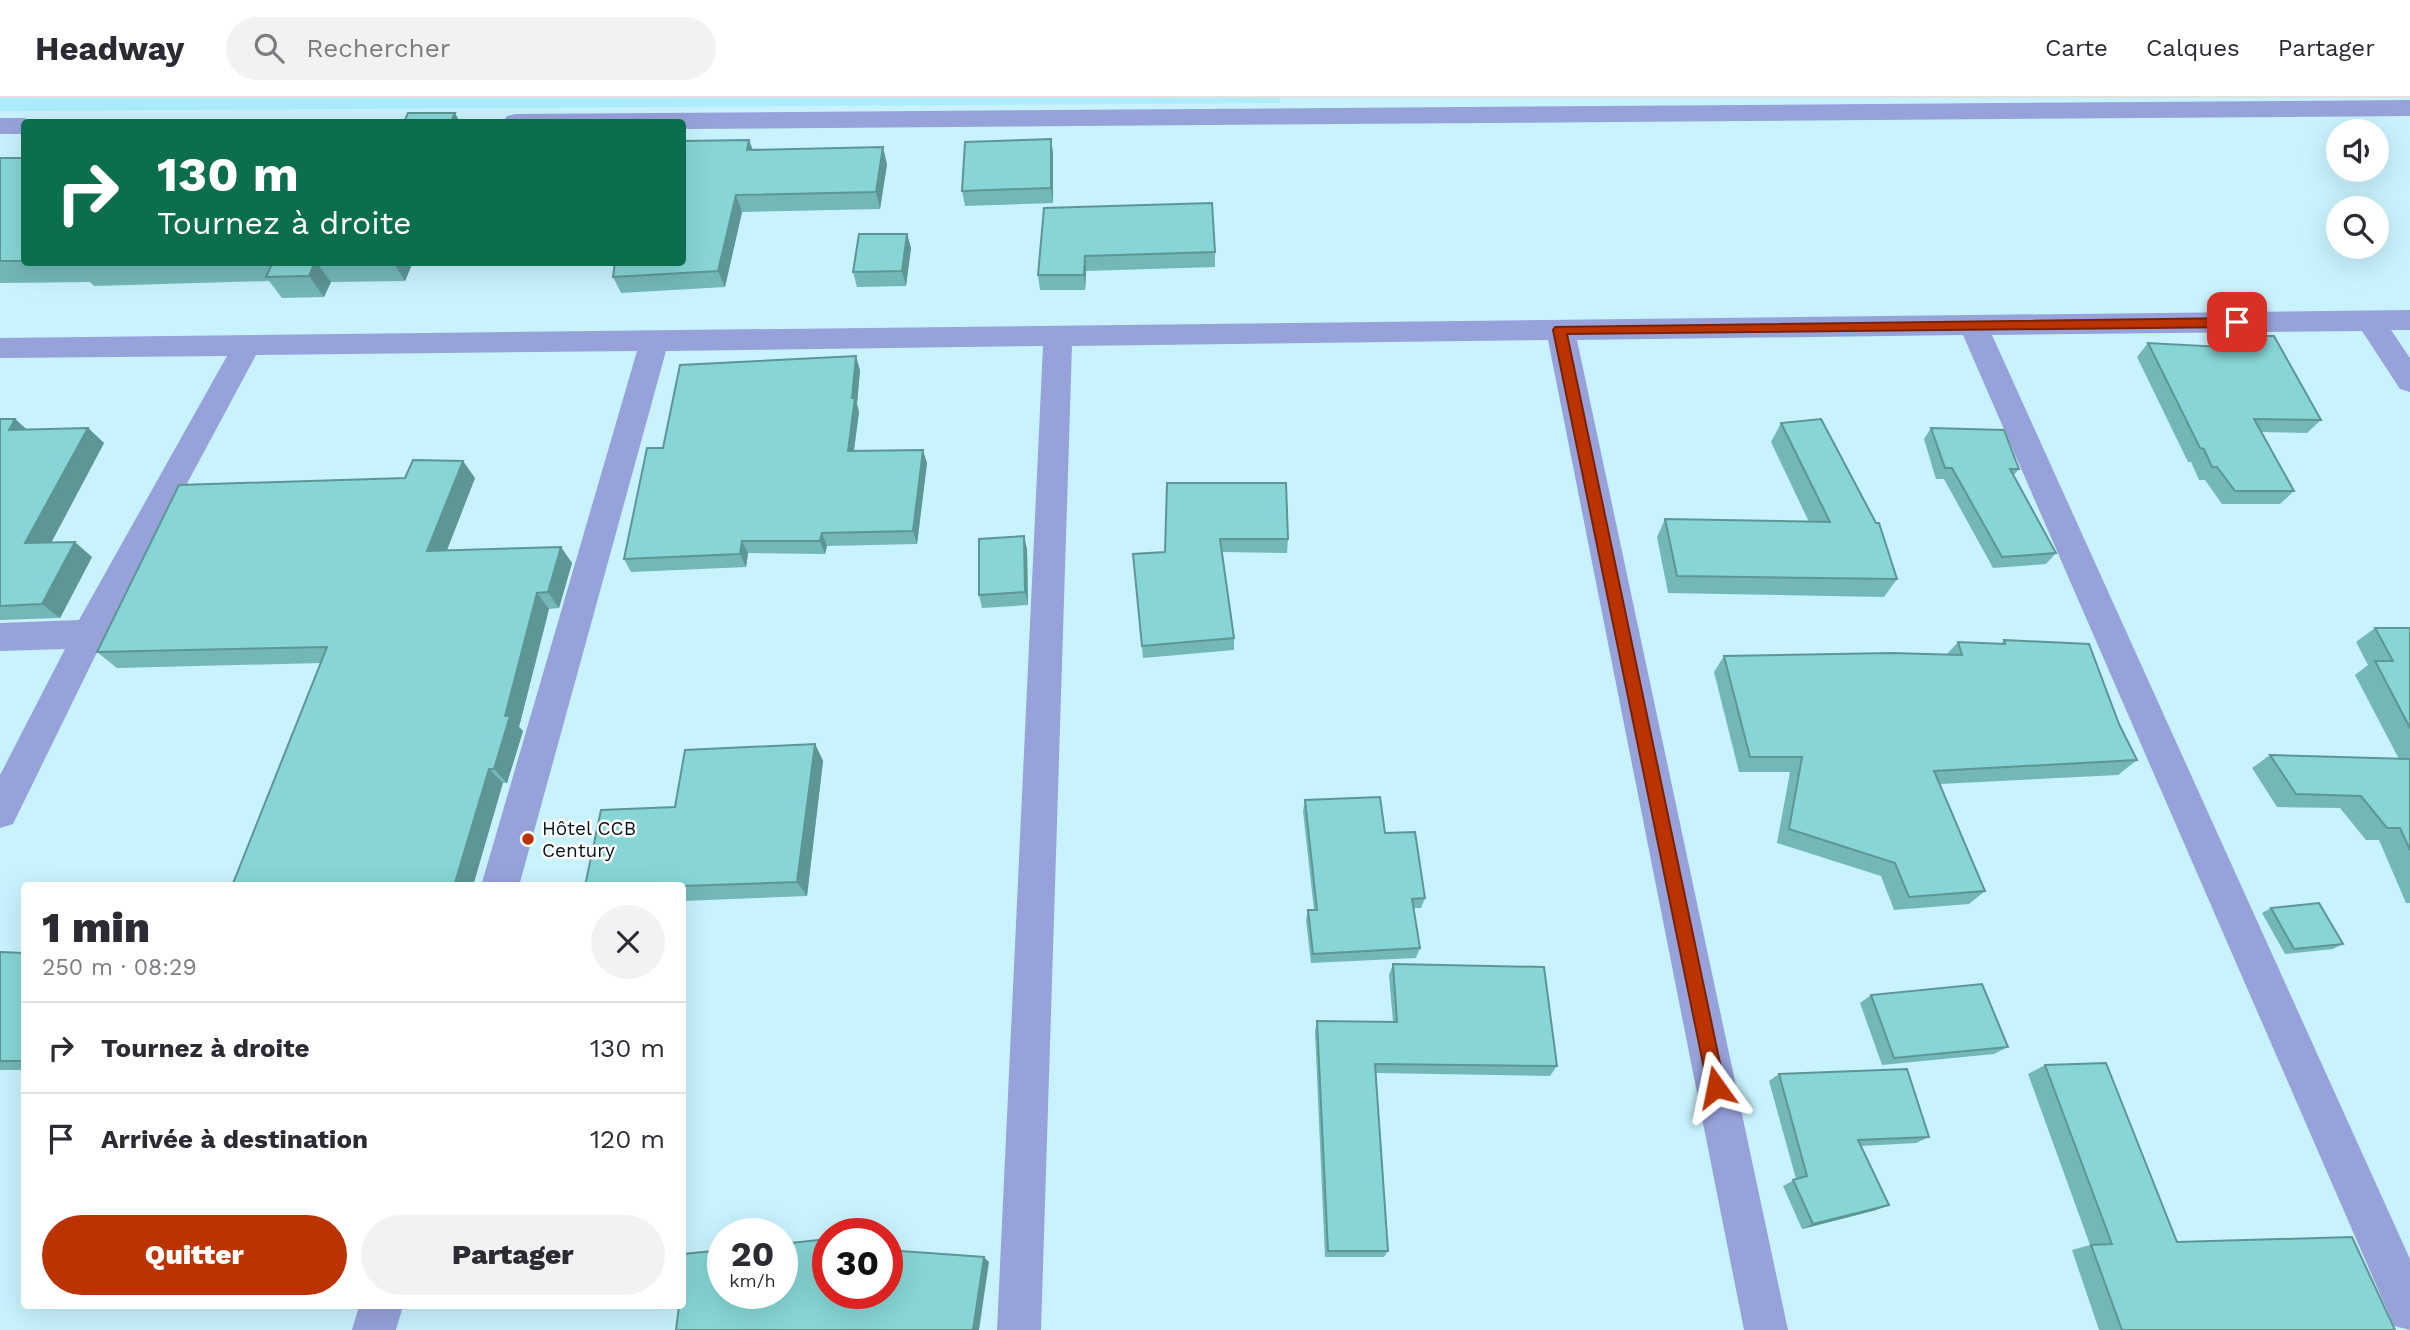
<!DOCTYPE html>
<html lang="fr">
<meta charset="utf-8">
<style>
body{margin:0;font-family:"Work Sans",sans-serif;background:#f2f2f3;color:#2b2b33;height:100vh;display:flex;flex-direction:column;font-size:26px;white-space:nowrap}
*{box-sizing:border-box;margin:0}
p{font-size:23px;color:#7c7c81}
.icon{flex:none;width:38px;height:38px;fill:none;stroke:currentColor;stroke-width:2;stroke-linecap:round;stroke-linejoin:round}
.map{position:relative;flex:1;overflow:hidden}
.details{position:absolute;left:21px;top:784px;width:665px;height:427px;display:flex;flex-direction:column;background:#fff;border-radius:7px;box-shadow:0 7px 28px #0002}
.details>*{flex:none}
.top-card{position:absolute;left:21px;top:21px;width:665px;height:147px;border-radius:7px;box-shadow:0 7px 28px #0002;background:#0b6e4f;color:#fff;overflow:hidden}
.controls{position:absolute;left:2326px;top:21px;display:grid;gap:14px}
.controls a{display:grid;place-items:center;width:63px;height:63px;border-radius:50%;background:#fff;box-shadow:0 7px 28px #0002;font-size:35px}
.speed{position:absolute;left:707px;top:1120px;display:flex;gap:14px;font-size:35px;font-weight:700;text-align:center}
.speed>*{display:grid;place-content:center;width:91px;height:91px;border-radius:50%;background:#fff;box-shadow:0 7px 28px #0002;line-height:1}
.speed small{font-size:18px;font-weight:400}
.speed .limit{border:10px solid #d22;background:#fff;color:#111}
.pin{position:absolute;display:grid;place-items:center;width:60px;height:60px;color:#fff;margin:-30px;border-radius:14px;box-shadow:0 4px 10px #0006}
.me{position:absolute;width:77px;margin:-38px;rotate:348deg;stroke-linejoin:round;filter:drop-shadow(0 0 5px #0008)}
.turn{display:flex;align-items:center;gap:24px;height:147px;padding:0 21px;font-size:32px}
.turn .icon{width:91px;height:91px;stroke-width:2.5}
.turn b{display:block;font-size:49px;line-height:60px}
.round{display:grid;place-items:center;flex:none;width:74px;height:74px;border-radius:37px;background:#f2f2f3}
.head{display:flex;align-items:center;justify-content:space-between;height:119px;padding:0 21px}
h1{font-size:42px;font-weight:800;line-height:52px}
.primary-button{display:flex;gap:14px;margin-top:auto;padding:14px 21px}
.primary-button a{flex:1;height:80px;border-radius:42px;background:#b30;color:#fff;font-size:28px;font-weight:800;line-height:80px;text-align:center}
.primary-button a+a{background:#f2f2f3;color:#2b2b33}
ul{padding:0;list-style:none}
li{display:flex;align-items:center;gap:21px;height:91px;padding:0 21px;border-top:2px solid #e1e1e2}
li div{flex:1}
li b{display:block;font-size:26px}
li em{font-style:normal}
header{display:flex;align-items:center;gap:42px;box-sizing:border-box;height:98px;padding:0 35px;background:#fff;border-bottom:2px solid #e1e1e2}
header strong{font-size:33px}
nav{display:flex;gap:38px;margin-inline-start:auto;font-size:24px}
.search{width:490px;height:63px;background:#f2f2f3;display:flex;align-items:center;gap:18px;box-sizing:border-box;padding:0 24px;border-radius:38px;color:#7c7c81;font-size:26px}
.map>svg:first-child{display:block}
.built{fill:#abecfd}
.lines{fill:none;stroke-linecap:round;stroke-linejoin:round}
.street{fill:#97a2db;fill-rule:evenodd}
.wall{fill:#74b7b7}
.shaded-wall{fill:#5e9595}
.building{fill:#87d5d5;stroke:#5e9595;stroke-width:2}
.route{fill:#b30;stroke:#7a2100;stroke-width:2}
.poi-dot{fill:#b30;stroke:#fff;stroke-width:2.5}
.labels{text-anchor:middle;stroke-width:5;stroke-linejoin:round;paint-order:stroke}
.poi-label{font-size:19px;fill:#001419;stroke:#fff;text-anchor:start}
</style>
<header>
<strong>Headway</strong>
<div class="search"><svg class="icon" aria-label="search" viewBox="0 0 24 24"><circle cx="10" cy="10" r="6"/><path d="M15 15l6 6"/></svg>Rechercher</div>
<nav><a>Carte</a><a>Calques</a><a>Partager</a></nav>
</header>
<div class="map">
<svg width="2410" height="1232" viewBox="0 0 2410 1232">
<rect width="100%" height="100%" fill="#c8f2fd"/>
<path class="built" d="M0,0H1279L1280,5L0,13Z"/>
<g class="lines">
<path class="street" d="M2410,2V18L682,31V24H503L507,18L516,16Z
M0,20H24L34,24H24V36H0Z
M2410,212V232H2391L2410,260V294L2400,291L2362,233L1992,237L2410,1161V1232L2394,1228L1963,237L1577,242L1788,1232H1744L1548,242L1072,248L1041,1232H997L1043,248L666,253L519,788H481L637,253L256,257L102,544L13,726L0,730V677L65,551L0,553V525L79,522L227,258L0,260V240Z
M359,1208H403L396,1232H352Z"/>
</g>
<path class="wall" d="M1051,41L1053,56V105L965,108L962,93Z
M749,42L753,52L887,66L880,111L742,114L725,189L621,195L613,179Z
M0,60H24V164H413L405,183L331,184L324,199L282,200L269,183L94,188L90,184L0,185Z
M1044,110L1215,154V169L1086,173L1085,192H1040L1038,177Z
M907,136L911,150L906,188L857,189L853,174Z
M2216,238L2321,322L2307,335L2261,334L2294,393L2280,406H2222L2205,382H2199L2191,364H2188L2137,259L2148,245L2208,248Z
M860,272L857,306L859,314L854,353L927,365L917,446L827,448L825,456L748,455L746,469L631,474L624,461L663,350Z
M0,321H15L26,331L88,330L104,345L51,445L92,459L60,520L0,522Z
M1781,325L1876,425L1897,481L1884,499L1668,495L1657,439L1665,421L1809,424L1771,344Z
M1931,330L2019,371L2013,378L2056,455L2046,466L1993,470L1944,381H1936L1924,341Z
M475,380L447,452L572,465L559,510L549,511L519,629L523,633L507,685H503L321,565L117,570L97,554Z
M1167,385L1288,441L1287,455L1222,454L1234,540V552L1143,560L1133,456L1165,454Z
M1027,451L1028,507L982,510L979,497Z
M2375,530H2410V805H2406L2379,742H2366L2340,710L2277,709L2252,670L2270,657L2399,661L2355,577L2368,567L2356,544Z
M2004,542L2119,626L2137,662L2118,677L1940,686L1985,793L1969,806L1894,812L1881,778L1777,745L1790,674H1739L1714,574L1724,558L1947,556L1958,544L2001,546Z
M815,646L823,663L807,798L682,803V788L675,709Z
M1305,702L1385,735L1425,800L1421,810H1414L1420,850L1416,860L1311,865L1306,822L1308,812H1314L1303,713Z
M2271,810L2343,846L2333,851L2285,856L2262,815Z
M0,854L24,855V972H0Z
M1393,866L1557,968L1550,978L1376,975L1388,1153L1384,1159H1325L1315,933L1317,923L1393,924L1389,877Z
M1871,897L2008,949L1994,956L1882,967L1860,905Z
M2045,967L2177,1144L2392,1232H2099L2072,1152L2090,1147L2028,976Z
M1779,976L1929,1039L1916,1045L1860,1048L1876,1112L1802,1131L1783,1088L1796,1081L1769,983Z"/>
<path class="shaded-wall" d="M455,15L460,24H451Z
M1051,41L1053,56V105L1051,90Z
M749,42L755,59L747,52Z
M883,49L887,66L880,111L876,94Z
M736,97L742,114L725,189L718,173Z
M907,136L911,150L906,188L902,173Z
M1085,158L1086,173L1085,192L1084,177Z
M315,164H316L331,184L324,199L309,178Z
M393,164H413L405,183Z
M856,258L860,272L857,306L859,314L852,366L848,353Z
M15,321L32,336L9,332Z
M88,330L104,345L43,460L25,445Z
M923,352L927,365L917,446L913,433Z
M463,363L475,380L440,470L427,453Z
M822,435L827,448L825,456L820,443Z
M1024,438L1027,451L1028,507L1025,494Z
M742,443L748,455L746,469L740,456Z
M75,444L92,459L60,520L42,506Z
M561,449L572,465L559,510L548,494Z
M537,495L549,511L519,629L523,633L507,685L494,671L505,618Z
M815,646L823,663L807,798L797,784Z
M489,671L503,685L473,788H454Z
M1889,1107L1876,1112L1802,1131L1813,1126Z
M984,1159L989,1164L979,1232H973Z"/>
<path class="building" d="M408,15H455L451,24H404Z
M1051,41V90L962,93L965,44Z
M749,42L747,52L883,49L876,94L736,97L718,173L613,179L615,164H682V43Z
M0,60H24V163H0Z
M1212,105L1215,154L1085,158L1084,177H1038L1044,110Z
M859,136H907L902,173L853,174Z
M76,164H155L75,167Z
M273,164H315L309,178L266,179Z
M2216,238H2274L2321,322L2254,321L2294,393H2235L2217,369H2212L2204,351L2200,350L2148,245L2222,249Z
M856,258L852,300H855L848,353L923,352L913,433L822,435L820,443H742L740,456L624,461L647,350H663L680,267Z
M0,321H15L9,332L88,330L25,445L75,444L42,506L0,508Z
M1821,321L1876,425H1879L1897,481L1677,478L1665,421L1830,424L1781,325Z
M1931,330L2004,332L2019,371H2010L2056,455L2002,459L1952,370H1945Z
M413,362L463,363L427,453L561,449L548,494L537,495L505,618H510L494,671H489L454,788H232L327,549L97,554L179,387L405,380Z
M1167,385H1286L1288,441H1220L1234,540L1142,548L1133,456L1165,454Z
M1024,438L1025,494L979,497V441Z
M2375,530H2410V630L2375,563H2393Z
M2004,542L2089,546L2119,626L2137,662L1934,673L1985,793L1909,799L1895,765L1789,731L1802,659H1750L1724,558L1891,555L1962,557L1958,544L2005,546Z
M815,646L797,784L682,788H585L601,712L675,709L685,652Z
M2270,657L2410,661V752L2400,730H2387L2361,698L2296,696Z
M1380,699L1385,735L1415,734L1425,800L1412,801L1420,850L1313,856L1308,812H1317L1305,702Z
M2319,805L2343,846L2294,851L2271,810Z
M0,854L24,855V963H0Z
M1393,866L1544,869L1557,968L1375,966L1388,1153H1328L1317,923L1397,924Z
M1982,886L2008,949L1894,960L1871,897Z
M2106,965L2177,1144L2352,1139L2395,1232H2122L2091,1147L2112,1146L2045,967Z
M1907,971L1929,1039L1858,1042L1889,1107L1813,1126L1793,1082L1807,1078L1779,976Z
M827,1141L828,1195H887V1152L984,1159L973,1232H676L679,1208H682L683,1156L723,1152V1195H782V1146Z"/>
<path class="route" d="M2237,220L2244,224L2237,229L1567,236L1725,989L1722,995L1716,998L1709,995L1553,232L1555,229Z"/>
<circle class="poi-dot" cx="528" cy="741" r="7"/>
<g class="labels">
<g class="poi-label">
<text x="542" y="737">Hôtel CCB<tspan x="542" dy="22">Century</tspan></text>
</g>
</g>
</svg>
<div class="controls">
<a><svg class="icon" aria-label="sound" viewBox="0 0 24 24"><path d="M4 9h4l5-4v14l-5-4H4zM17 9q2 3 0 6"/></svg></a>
<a><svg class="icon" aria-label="search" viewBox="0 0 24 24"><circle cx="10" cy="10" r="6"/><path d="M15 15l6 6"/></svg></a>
</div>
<div class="speed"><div>20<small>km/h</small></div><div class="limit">30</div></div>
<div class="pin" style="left:2237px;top:224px;background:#d93025"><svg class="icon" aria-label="arrive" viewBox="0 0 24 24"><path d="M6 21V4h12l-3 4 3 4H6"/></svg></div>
<svg class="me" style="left:1716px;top:989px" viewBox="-20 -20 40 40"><path d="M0-17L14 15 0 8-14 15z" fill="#b30" stroke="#fff" stroke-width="4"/></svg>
<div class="top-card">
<div class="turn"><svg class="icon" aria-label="right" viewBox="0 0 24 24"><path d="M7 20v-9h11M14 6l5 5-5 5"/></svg><div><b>130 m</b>Tournez à droite</div></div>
</div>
<section class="details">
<div class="head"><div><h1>1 min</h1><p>250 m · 08:29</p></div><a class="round"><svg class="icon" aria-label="close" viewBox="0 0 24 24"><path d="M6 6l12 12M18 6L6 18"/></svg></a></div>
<ul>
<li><svg class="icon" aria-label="right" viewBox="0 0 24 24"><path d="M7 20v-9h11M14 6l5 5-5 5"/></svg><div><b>Tournez à droite</b></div><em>130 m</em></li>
<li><svg class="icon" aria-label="arrive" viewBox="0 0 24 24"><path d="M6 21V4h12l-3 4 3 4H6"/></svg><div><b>Arrivée à destination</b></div><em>120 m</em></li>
</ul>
<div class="primary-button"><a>Quitter</a><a>Partager</a></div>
</section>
</div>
